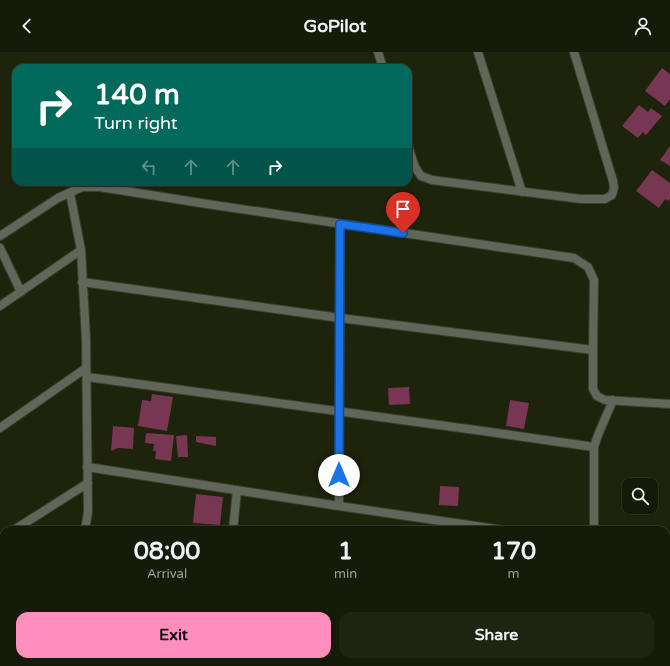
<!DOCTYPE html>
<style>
body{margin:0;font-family:"Varela Round",sans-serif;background:#1f2312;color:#f1f3f6;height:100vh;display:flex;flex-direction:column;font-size:15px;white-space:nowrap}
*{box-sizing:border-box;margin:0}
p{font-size:13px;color:#9ea19c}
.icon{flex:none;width:22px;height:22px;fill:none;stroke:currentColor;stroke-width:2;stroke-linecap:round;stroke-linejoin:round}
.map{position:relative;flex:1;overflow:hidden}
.sheet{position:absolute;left:0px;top:474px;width:670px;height:140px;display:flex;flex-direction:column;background:#161a08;border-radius:12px 12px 0 0;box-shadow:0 1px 3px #0004,0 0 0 1px #353829}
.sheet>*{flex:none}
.top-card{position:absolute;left:12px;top:12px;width:400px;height:122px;border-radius:12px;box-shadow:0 1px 3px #0004,0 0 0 1px #353829;background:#00695c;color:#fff;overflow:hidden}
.tools{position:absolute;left:622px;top:426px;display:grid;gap:8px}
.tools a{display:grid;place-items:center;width:36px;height:36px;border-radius:8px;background:#161a08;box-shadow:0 1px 3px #0004,0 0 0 1px #353829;font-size:20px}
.pin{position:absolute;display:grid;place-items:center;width:34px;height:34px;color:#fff;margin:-41px -17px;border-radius:50% 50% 50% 0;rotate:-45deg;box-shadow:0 0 4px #0007}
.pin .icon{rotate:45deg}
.me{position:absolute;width:44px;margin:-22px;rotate:0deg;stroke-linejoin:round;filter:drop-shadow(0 0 3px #0008)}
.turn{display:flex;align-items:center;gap:14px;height:84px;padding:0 16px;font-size:18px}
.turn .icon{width:52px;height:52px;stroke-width:2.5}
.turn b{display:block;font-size:28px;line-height:34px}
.lanes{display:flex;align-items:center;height:38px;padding:0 16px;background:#0003;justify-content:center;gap:20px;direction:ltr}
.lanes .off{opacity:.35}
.eta{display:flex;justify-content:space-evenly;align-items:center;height:68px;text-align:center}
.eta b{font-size:24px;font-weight:700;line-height:28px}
.cta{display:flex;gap:8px;margin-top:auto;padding:8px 16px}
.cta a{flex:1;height:46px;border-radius:12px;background:#fe8ebb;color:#111;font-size:16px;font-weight:700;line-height:46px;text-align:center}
.cta a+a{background:#1f2312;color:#f1f3f6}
header{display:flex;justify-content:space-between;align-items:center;height:52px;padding:0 16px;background:#161a08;font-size:18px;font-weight:700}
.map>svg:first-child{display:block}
.building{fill:#773752}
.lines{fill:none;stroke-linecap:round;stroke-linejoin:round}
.minor-casing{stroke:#3b4029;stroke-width:10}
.minor{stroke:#626559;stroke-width:8}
.route-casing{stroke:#114b97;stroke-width:10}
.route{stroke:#1a73e8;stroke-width:7}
</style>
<header><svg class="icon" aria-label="back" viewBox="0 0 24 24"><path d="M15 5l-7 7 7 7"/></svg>GoPilot<svg class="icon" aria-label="person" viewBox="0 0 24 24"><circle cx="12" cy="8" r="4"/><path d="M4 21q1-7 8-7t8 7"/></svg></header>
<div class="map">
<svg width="670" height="614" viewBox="0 0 670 614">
<rect width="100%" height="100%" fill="#1e230b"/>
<path class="building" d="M662,16L670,22V47L665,54L645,39Z
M639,53L648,60L651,56L662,64L646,83L643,80L638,86L622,74Z
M670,94V114L660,108Z
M652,118L670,131V147L668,149L665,147L659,156L636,139Z
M409,335L410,352L389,353L388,336Z
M152,342L173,345L167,379L138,374L142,348L151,349Z
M510,348L529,351L524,377L506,374Z
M113,374L134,376L133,397L118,396L111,399Z
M146,381L174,383L171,409L155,407L156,399H153L154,392L145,391Z
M187,383L188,405H178L176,384Z
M196,384L216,385V394L196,390Z
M440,434L459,435L458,454L439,453Z
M196,442L223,445L220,473L193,471Z"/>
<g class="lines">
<g class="minor-casing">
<path id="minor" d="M378,0L383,16
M478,0L522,140
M408,94L415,115L421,124L432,128L581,147H605L612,143L614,136L613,129L574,0
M70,141L81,198L86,287L88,460L85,478
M0,184L58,146L82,135H100L207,152L574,206L588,215L594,228L593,298V337L597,344L605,348L670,352
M0,196L21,240
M82,230L340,266L593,298
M0,254L81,198
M87,325L490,380L594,395
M0,376L86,316
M87,415L339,454L503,478
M339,454L340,172
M14,478L88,431
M233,478L237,438
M593,478L594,476V395L598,383L613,348
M0,487L4,484
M0,528L4,532
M0,600L4,597
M103,610L111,614
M48,614L51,610
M183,614L185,610"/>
</g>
<use href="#minor" class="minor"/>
</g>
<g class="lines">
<g class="route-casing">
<path id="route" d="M339,423L340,172L403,181"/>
</g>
<use href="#route" class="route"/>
</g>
</svg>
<div class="tools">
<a><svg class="icon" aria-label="search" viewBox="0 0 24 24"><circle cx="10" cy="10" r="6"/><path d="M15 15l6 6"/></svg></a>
</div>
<div class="pin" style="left:403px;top:181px;background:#d93025"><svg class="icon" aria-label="arrive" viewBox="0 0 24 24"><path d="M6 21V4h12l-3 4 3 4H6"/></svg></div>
<svg class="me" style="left:339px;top:423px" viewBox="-20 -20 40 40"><circle r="19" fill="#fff"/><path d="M0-13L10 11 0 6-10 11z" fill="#1a73e8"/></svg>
<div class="top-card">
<div class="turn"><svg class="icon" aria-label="right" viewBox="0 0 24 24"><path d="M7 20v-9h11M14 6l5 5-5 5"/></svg><div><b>140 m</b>Turn right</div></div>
<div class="lanes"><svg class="icon off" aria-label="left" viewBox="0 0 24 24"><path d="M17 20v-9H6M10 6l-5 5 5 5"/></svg><svg class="icon off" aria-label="ahead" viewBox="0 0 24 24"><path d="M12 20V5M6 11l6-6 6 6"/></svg><svg class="icon off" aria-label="ahead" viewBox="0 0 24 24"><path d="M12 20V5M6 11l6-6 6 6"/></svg><svg class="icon" aria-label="right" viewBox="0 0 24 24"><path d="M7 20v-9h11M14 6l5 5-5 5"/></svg></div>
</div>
<section class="sheet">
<div class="eta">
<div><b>08:00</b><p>Arrival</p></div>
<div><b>1</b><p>min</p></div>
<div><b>170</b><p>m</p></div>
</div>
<div class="cta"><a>Exit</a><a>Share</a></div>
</section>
</div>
